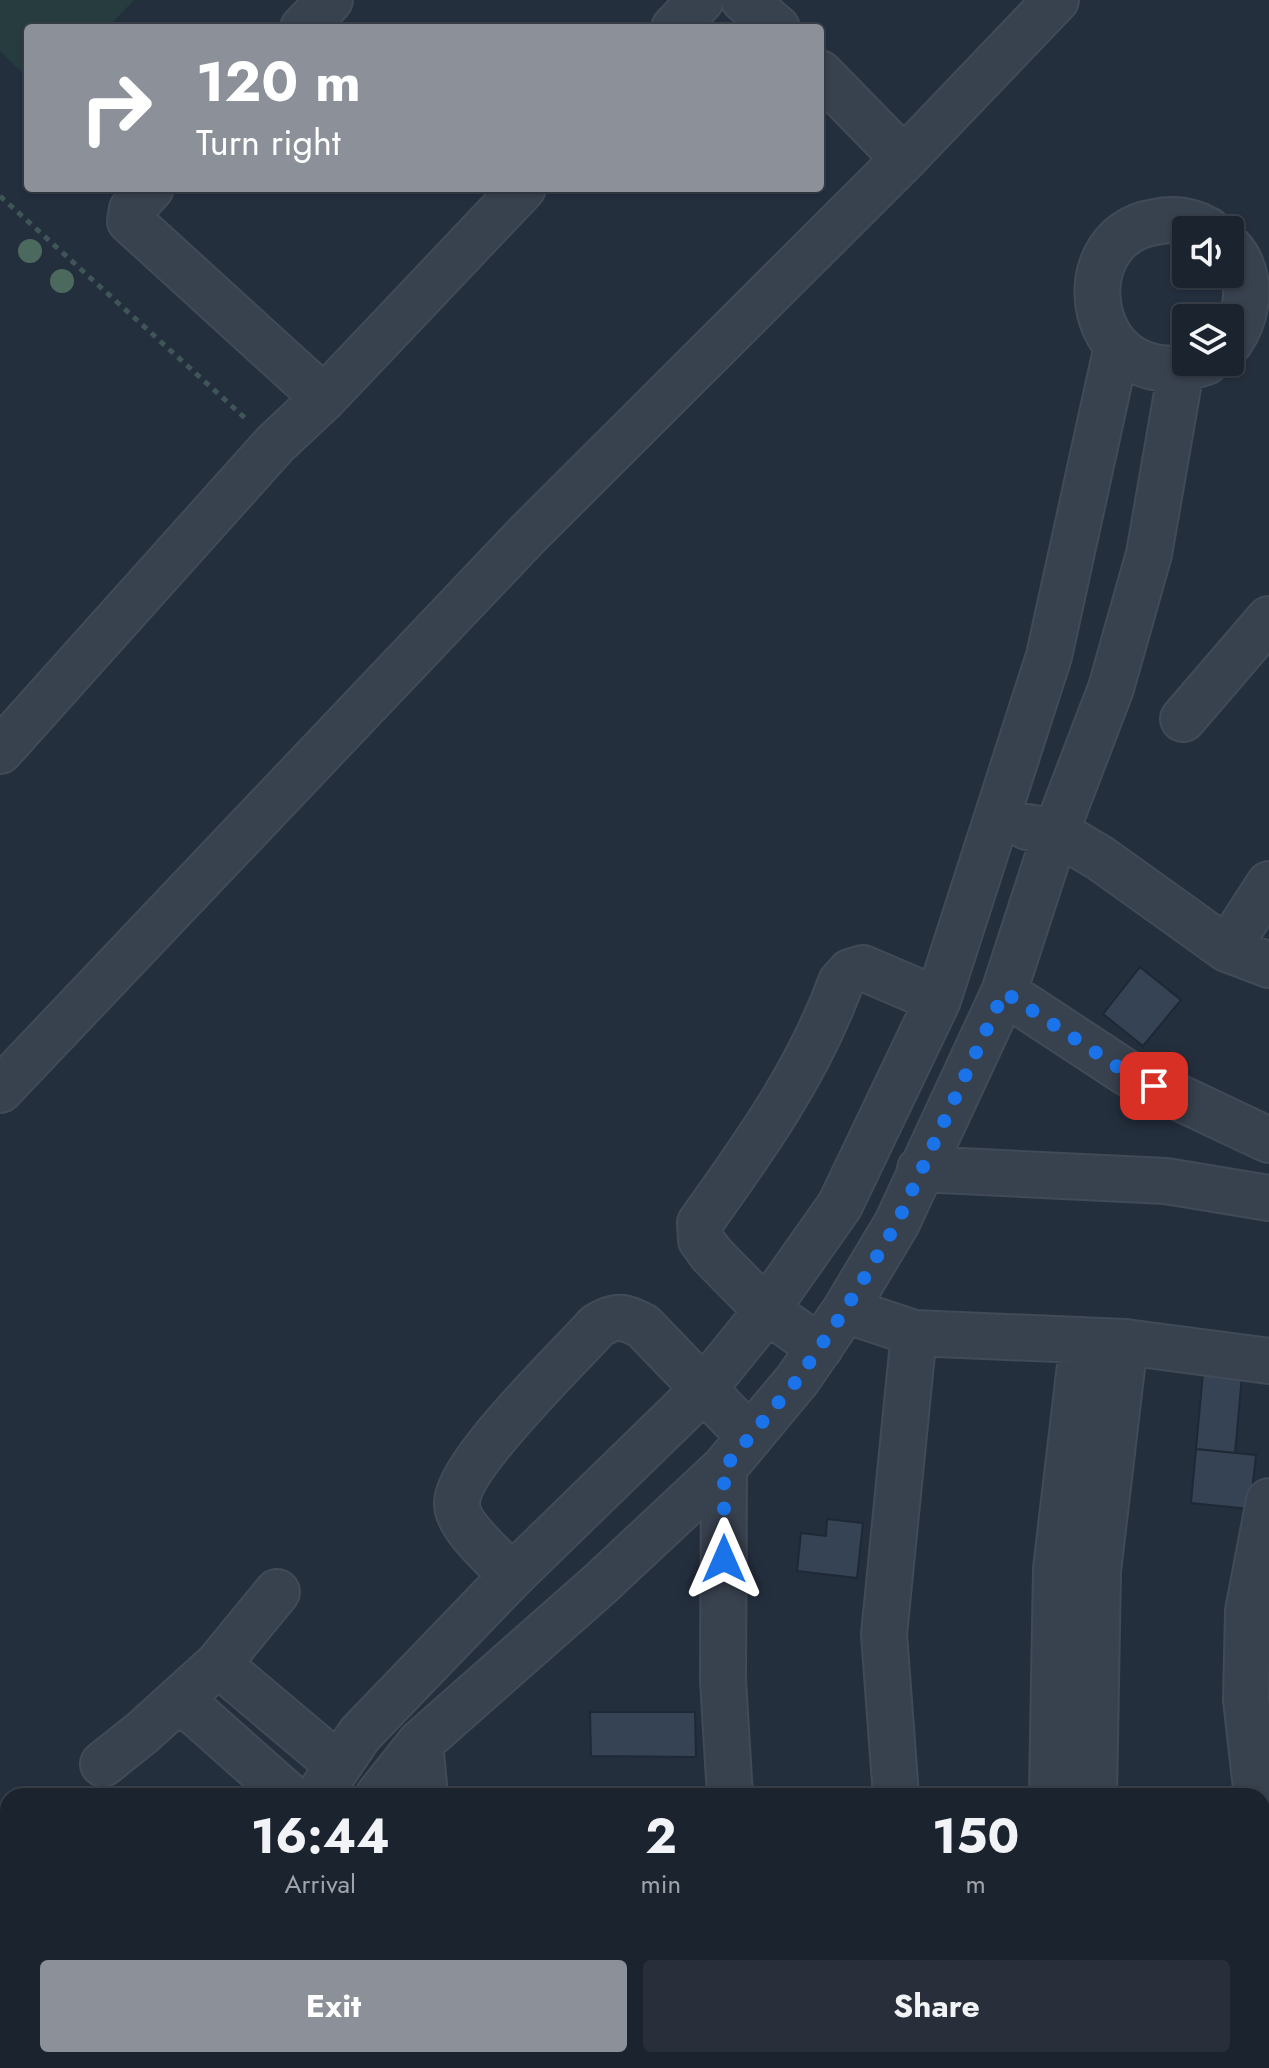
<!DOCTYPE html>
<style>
body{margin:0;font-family:Jost,sans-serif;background:#282f3a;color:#f1f3f6;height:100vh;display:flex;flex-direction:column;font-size:30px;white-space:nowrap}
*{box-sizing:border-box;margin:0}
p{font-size:26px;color:#a0a4aa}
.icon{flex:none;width:44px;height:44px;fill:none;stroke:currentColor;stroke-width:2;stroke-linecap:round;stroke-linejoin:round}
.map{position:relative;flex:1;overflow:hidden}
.details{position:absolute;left:0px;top:1788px;width:1270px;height:280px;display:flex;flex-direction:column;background:#1b232e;border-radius:24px 24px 0 0;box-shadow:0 2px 6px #0004,0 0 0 2px #39404a}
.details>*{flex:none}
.hud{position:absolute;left:24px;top:24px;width:800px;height:168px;border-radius:8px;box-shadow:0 2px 6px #0004,0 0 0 2px #39404a;background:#8c9099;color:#fff;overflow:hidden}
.buttons{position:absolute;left:1172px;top:216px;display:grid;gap:16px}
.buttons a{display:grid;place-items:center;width:72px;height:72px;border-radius:8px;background:#1b232e;box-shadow:0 2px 6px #0004,0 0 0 2px #39404a;font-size:40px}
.pin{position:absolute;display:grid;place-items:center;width:68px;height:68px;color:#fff;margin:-34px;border-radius:16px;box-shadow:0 4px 12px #0006}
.me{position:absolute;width:88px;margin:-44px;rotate:0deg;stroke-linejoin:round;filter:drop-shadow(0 0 6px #0008)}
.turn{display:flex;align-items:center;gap:28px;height:168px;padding:0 40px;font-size:36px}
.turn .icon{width:104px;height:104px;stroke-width:2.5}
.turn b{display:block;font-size:56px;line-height:68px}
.eta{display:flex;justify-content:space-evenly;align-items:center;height:136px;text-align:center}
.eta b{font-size:48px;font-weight:700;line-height:56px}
.action{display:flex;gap:16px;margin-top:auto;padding:16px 40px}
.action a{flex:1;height:92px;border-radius:8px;background:#8c9099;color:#fff;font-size:32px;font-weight:700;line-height:92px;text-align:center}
.action a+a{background:#282f3a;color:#f1f3f6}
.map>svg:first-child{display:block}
.green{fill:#263c3f}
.building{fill:#364354;stroke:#1f2835;stroke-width:2}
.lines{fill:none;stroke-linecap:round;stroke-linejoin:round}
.minor-casing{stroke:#414a57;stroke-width:48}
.path{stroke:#3f5557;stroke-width:5;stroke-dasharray:6 6;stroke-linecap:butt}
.minor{stroke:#38414e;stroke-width:44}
.tree{fill:#4b6a5d}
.route{stroke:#1a73e8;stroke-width:14;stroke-dasharray:0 25.2}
</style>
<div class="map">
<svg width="1269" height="2068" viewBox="0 0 1269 2068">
<rect width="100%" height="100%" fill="#242f3e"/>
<path class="green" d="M0,0H134L107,28H28V78L0,51Z"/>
<path class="building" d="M1140,967L1181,1000L1143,1046L1103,1014Z
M1203,1372L1242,1376L1235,1453L1196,1449Z
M1196,1449L1256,1455L1250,1509L1191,1503Z
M827,1519L863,1523L857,1578L797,1571L801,1533L826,1536Z
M590,1712H695L696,1757L591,1756Z
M938,2060H988V2068H938Z"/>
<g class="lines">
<g class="minor-casing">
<path id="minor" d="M744,0L777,28
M303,28L330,0
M674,28L701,0
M820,73L904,159
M151,188L132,209L130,221L324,398
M1230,248C1254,275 1249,315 1230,342
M1206,362C1085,403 1061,236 1155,222C1174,218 1191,220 1208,230
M1183,719L1269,619
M0,751L275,444L324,398L523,188
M1027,827L1056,832L1100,858L1227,949L1269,965
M1227,949L1269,884
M1004,992L1127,1073L1269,1140
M0,1090L528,534L904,159L1056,0
M920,1169L1166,1181L1269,1198
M845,1310L914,1333L1125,1342L1269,1361
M820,1348L766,1310L712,1255L701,1240L700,1223C755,1146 808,1072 841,982L850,972L863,968L938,1000
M724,1468L723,1680L730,1796
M512,1576C497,1560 457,1526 457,1504C457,1464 568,1359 597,1326C618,1314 622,1316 643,1326L750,1437
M218,1664L338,1765
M180,1699L289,1796
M420,1743L425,1796
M103,1764L143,1732L218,1664L277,1592
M318,1796L360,1734L512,1576L702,1391L757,1323L840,1205L938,1000L1049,656L1117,346
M378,1796L420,1743L599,1585L724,1468L798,1379L845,1310L897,1223L1004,992L1056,832L1111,688L1149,554L1181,370
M896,1796L884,1634L914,1333
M1052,1796L1056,1569L1083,1340
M1094,1796L1098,1571L1125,1342
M1257,1796L1246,1700L1248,1611L1269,1501
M1262,1828L1269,1871
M1262,1961H1269
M759,2060L761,2068
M1092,2060L1093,2068
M1133,2060L1135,2068
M145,2068L150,2060
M220,2068L223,2060
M309,2068L348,2060"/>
</g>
<path class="path" d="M0,196L245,418"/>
<use href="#minor" class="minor"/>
</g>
<g class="tree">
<circle cx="30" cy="251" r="12"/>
<circle cx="62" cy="281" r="12"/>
</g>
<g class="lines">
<path class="route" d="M724,1559V1468L798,1379L845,1310L897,1223L1004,992L1127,1073L1154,1086"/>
</g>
</svg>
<div class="buttons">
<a><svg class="icon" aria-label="sound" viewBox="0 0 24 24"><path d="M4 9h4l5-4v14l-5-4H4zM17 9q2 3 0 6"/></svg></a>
<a><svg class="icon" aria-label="layers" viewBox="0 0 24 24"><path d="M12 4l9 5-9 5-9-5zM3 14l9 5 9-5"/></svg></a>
</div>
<div class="pin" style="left:1154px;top:1086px;background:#d93025"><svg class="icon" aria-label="arrive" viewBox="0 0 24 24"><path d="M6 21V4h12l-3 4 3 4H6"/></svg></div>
<svg class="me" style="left:724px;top:1559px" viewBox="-20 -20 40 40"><path d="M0-17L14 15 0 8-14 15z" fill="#1a73e8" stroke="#fff" stroke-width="4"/></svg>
<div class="hud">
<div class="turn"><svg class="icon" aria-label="right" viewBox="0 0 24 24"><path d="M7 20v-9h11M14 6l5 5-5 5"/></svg><div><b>120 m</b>Turn right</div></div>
</div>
<section class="details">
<div class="eta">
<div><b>16:44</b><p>Arrival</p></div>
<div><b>2</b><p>min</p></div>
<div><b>150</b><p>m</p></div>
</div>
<div class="action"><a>Exit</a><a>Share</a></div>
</section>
</div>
